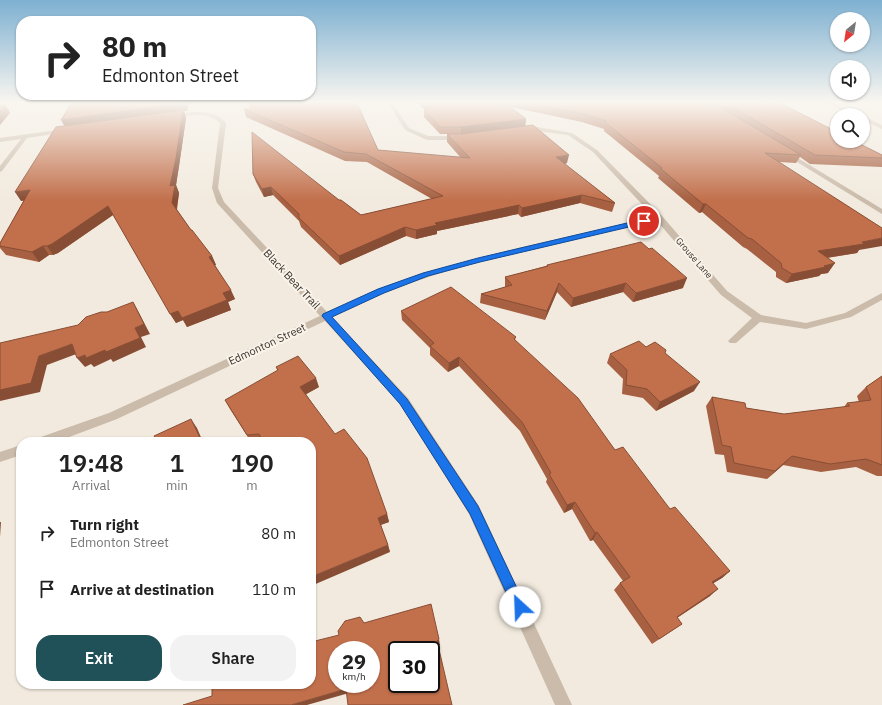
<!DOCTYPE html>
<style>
body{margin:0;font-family:"IBM Plex Sans",sans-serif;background:#f2f2f2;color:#222;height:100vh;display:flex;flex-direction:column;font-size:15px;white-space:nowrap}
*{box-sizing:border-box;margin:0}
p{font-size:13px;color:#767676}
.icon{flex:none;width:22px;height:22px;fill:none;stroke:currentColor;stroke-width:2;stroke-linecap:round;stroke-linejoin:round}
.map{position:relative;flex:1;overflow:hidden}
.side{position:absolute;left:16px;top:437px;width:300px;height:252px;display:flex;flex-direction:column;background:#fff;border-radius:16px;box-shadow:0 1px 3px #0004}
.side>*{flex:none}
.top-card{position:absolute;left:16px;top:16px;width:300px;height:84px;border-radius:16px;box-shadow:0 1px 3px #0004;background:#fff;color:#222;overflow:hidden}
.needle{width:26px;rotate:210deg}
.controls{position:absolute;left:830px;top:12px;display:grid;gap:8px}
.controls a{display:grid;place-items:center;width:40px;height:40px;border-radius:50%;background:#fff;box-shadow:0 1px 3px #0004;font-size:20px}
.speed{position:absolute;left:328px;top:641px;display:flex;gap:8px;font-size:20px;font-weight:700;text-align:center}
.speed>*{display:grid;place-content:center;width:52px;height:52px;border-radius:50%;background:#fff;box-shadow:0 1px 3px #0004;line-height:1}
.speed small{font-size:10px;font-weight:400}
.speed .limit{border:2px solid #111;border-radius:6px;background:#fff;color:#111}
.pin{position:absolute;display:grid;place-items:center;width:34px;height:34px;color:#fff;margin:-17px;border:2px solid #fff;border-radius:50%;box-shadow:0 1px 4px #0007}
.me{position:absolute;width:44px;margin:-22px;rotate:335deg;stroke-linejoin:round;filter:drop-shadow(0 0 3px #0008)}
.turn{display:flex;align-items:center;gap:14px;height:84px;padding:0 20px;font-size:18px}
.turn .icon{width:52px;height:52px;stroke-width:2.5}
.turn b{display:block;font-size:28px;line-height:34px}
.eta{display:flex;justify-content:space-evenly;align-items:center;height:68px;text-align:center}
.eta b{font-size:24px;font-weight:600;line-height:28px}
.button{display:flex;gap:8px;margin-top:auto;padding:8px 20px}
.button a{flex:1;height:46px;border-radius:16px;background:#205058;color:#fff;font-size:16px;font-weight:600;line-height:46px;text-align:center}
.button a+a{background:#f2f2f2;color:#222}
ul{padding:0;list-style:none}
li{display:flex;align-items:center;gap:12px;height:56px;padding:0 20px}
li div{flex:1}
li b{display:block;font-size:15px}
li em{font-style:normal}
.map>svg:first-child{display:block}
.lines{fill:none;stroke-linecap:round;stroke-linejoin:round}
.minor{fill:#cabbaa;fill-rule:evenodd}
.wall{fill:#a76041}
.shaded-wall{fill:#884e35}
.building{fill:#c2704c;stroke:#884e35;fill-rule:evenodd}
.route{fill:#1a73e8;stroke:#114b97}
.labels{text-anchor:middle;stroke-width:4;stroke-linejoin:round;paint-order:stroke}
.far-street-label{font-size:9px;fill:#372f29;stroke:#f9f3ea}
.street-label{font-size:11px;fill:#372f29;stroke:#f9f3ea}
</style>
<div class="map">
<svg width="882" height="705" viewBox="0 0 882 705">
<rect width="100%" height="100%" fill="#f2eade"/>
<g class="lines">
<path class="minor" d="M387,101H391L409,128L428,136H459L462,138L459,140H427L405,130Z
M822,101H829L859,115H852Z
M192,112C205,112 217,112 226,123L218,188L224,202L327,312L378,289L446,267L518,248L654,217L593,152L568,135L537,131L524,132L521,130L524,128L537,127L572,133L597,150L662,216L727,291L761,315L806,323L845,313L882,293V300L851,317L806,329L760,322L736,343H730L728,341L730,339L752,318L721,295L657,221C567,242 471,258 385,293C367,300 350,309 332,317L408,398L479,506L572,705H555L469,514L400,404L325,321L117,419L56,442H36L38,438L109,413L320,316L217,203L212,188L220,123C209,111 187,116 172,118L169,116Z
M863,116L882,125V129L863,120Z
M65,129L67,130V132L27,138L2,171L0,172V166L21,139L0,142V138Z
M784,152H788L882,209V214L784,154Z
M21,445V455L0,462V452Z"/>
</g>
<path class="wall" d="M73,101H189L187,111H184L186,118L179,166L176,185L179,193L177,210L191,230L212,256L216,265H215L235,299L228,302L231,310L187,327L183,320L176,323L113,215L58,253L53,255H49L39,262L6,255L0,248V243L24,200L21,201L65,126Z
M416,101H776L882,155V167L810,164L800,157L796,163L779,162L859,250L857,253L827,258L828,273L821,274L819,276L786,283L776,277V272L747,249L743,247L702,212L699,213L658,178L659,176L604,131V129L582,122L511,107L526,119L525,126L567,163L565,164L615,203L612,212L580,203L521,217L518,214L437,231V234L416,239L406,236L340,265L301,227L299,221L273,195L264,197L256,182L253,174L339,200L361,215L432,199L367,162L345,161L246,117L244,109L378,150L461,158L447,142V134H440L424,117V109Z
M547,265L683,288L633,302L623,292L571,307L557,292L545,320L480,303L481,294L505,287V277L546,266Z
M401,311L516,337L515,340L615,450L670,509L730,571L722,578L713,583L710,596L677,618L682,624L652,644L614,590L620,583L623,581L593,540L590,541L572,509L564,513L546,482L547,479L520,431L459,366L448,372L430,355V348L402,320Z
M646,347L665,353L694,391L656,411L643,398L622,394L623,379L607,363L610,354Z
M276,367L319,387L306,394L387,514L389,522L381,525L388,545L390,552L311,442H251L230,409L225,400L278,371Z
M882,376V476H877L856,467L821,472L783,465L767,479L727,472L724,455L715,454L706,406L712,397L746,408L784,414L844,407L847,403L859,402L857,396L866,387Z"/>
<path class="shaded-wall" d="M185,101H189L187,111H184L186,118L179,166L176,185L179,193L176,212L172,203L65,127L61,120Z
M6,105L10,113L0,125V111Z
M526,119L525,127L461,134V127Z
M569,155L567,163L555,165L556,157Z
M271,187L273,195L264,197L262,189Z
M30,190L36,199L21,201L15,192Z
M582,195L580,203L521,217L522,208Z
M703,204H706L702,212L699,213Z
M519,205L518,214L437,231V234L416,239V230L435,223Z
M108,206L113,215L58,253L53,255L47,246Z
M405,227L406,236L340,265L339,256Z
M882,238V246L859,250L857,253L812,260L818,251L862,242Z
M43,246L49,255L39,262L32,252Z
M212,256L216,265L213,266L209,257Z
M835,263L828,273L821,274L819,276L786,283L792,274L824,266Z
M687,278L683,288L633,302L636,293Z
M559,283L557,292L545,320L547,311Z
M626,283L623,292L571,307L573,298Z
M231,290L235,299L228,302L231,310L187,327L182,318L223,293Z
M133,302L138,311L150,334L141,337L146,347L113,362L111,359L94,367L91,364L85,367L77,358L85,355L105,350L135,328Z
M178,311L183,320L176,323L170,314Z
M72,344L79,353L47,365L40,392L0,401V390L39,356Z
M459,357V366L448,372L449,363Z
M316,378L319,387L303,396L300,387Z
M700,382L694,391L656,411L660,402Z
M191,419L197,428L203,442H202Z
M792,456L783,465L767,479L775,471Z
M575,502L572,509L564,513L567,505Z
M387,514L389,522L380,525L378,518Z
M0,522H1L0,537Z
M597,532L593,540L590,541L595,533Z
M388,545L390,552L311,586V577Z
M730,571L722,578L704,589L712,582Z
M718,589L710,596L669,623L677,617Z
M439,639L440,645L437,646V641Z
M346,689L349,693L307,705H291Z"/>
<path class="building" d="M73,101H185V103L61,120Z
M250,101H356L378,150L470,158L447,134H461L533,125L569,155L556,157L615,203L582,195L522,208L519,205L435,223L437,225L416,230L405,227L339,256L299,218V214L271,187L262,189L253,174L252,132L339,200H341L361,215L443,196L366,154L344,152L244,109H250Z
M423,101H502L526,119L461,127H440L424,109L430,108Z
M516,101H710L801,155L765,153L882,228V238L862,242L864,244L818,251L835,263L824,266L826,267L792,274L782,268L781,263L752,239L748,238L706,204H703L661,169L662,168L606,123V121L584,114Z
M722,101H776L837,132V141H854L882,155V158L815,155Z
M6,105L0,111V106Z
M183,110L176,158L170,186L175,185L172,203L191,230H192L212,256L209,257L231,290L223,293L227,300L182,318L178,311L170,314L108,206L52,244L47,246H43L32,252L0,246V243L30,190L15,192L56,127Z
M641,242L649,249L652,248L687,278L636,293L626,283L573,298L559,283L547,311L481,294L512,285L505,277L548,266L547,265Z
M451,287L516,337L514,339L578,398L615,450L623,447L670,509L675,507L730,571L712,582L718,589L677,617L682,624L659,639L620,583L630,577L597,532L595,533L575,502L567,505L549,474L551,473L522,422L459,357L449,363L430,346L434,343L401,311Z
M133,302L144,324L135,328L140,338L106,352L105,350L86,358L85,355L77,358L72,344L39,356L31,383L0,390V343L78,325L86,317L101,312H107Z
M639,341L646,347L655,342L666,350L665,353L700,382L660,402L647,389L626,385L627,370L610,354Z
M298,356L316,378L300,387L335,434L344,429L367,458L387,514L378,518L388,545L311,577V442H263L259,434L247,435L225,400L278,370L276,367Z
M882,376V465L866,459L830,464L792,456L775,471L734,463L731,447L722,445L712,397L745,403L746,408L784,414L850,406L847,403L871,400L866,387Z
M191,419L202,442H148L156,439L154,436Z
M431,604L439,639L437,641L452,705H348L346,689L291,705H183L212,696V686L217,684H311V642L339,635L338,631L345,621L360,617L364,623ZM337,650H371V684H337ZM397,650H431V684H397Z"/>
<linearGradient id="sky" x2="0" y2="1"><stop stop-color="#7db0d1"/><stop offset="0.51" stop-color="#f9f6f0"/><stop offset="1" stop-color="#f9f6f0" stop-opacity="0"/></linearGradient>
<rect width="882" height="200" fill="url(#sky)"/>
<path class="route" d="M644,219L646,220V223L480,262L428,276L384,293L332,317L407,399L478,506L526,607L524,612L520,614L515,612L470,514L400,404L322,316L323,314L378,289L423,273L478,258Z"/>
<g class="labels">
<g class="far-street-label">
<text transform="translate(694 258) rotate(49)" y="3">Grouse Lane</text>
</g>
<g class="street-label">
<text transform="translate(292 279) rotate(47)" y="4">Black Bear Trail</text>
<text transform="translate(267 344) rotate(-25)" y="4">Edmonton Street</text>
</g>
</g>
</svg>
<div class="controls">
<a><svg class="needle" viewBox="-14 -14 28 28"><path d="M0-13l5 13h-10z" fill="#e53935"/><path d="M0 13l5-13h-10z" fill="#767676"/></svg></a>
<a><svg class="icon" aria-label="sound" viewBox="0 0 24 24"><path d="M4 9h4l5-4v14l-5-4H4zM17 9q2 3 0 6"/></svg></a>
<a><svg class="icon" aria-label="search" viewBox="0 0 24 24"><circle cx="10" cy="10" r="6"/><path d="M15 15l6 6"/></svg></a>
</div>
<div class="speed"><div>29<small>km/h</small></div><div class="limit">30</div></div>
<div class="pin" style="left:644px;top:221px;background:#d93025"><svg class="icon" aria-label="arrive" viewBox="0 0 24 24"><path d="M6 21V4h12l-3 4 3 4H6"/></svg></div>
<svg class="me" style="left:520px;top:607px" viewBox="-20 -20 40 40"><circle r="19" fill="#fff"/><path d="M0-13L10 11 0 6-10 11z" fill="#1a73e8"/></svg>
<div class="top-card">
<div class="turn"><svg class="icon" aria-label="right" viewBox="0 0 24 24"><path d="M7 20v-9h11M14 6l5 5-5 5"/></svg><div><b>80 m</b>Edmonton Street</div></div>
</div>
<section class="side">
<div class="eta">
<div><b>19:48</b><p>Arrival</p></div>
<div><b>1</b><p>min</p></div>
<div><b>190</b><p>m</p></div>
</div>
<ul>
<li><svg class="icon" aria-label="right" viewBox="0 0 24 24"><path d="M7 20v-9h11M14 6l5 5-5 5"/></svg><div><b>Turn right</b><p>Edmonton Street</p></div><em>80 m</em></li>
<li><svg class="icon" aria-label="arrive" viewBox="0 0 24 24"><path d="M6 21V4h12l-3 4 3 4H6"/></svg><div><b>Arrive at destination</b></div><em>110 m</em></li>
</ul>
<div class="button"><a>Exit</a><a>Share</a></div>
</section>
</div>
